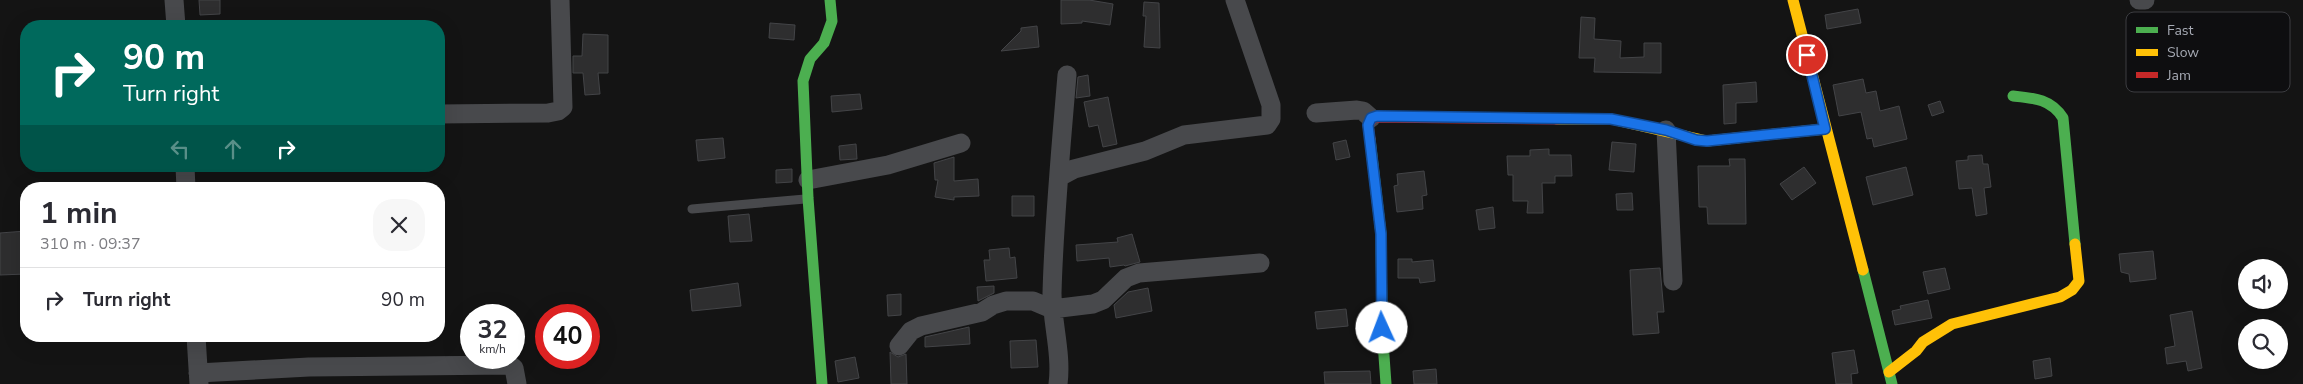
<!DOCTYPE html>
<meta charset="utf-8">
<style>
body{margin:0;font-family:"Nunito Sans",sans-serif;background:#f7f7f7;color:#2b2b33;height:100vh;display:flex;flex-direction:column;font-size:19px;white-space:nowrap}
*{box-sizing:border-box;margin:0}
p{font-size:16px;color:#7c7c81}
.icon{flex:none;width:28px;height:28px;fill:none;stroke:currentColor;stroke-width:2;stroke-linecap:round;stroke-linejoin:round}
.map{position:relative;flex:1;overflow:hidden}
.drawer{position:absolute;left:20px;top:182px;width:425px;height:160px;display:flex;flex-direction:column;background:#fff;border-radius:20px;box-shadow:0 5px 20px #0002}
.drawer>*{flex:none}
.banner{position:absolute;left:20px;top:20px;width:425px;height:152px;border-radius:20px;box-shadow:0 5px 20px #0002;background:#00695c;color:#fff;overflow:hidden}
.buttons{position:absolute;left:2238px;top:259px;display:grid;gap:10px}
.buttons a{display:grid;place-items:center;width:50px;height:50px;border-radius:50%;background:#fff;box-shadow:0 5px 20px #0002;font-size:25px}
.speed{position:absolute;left:460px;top:304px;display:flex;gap:10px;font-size:25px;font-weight:700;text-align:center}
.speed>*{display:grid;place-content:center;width:65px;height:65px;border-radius:50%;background:#fff;box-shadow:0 5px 20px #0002;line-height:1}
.speed small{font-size:12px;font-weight:400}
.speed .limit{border:8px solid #d22;background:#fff;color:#111}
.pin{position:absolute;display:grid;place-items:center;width:42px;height:42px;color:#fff;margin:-21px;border:2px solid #fff;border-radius:50%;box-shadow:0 1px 5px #0007}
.me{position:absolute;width:55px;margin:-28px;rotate:358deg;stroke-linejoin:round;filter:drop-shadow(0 0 4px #0008)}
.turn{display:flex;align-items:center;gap:18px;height:105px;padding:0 20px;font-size:22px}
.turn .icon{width:65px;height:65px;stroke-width:2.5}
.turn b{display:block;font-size:35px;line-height:42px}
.lanes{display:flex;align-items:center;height:48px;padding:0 20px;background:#0003;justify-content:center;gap:25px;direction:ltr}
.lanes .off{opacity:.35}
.round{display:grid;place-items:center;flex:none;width:52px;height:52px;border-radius:20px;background:#f7f7f7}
.overview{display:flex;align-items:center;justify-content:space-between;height:85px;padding:0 20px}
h1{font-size:30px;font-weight:700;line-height:38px}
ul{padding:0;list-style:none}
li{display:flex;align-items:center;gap:15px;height:65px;padding:0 20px;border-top:1px solid #e1e1e2}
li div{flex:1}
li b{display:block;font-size:19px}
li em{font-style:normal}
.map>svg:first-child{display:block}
.building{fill:#2e2e2f;stroke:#434447}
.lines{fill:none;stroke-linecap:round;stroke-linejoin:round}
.lane{stroke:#48494c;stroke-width:9}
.street{stroke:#48494c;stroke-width:19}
.fast{stroke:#4caf50;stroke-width:11}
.slow{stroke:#ffc107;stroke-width:11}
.jam{stroke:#c62828;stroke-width:11}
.route-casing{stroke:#114b97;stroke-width:12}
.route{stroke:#1a73e8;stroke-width:9}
.key{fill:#0e0e10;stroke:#3c3d41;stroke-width:1}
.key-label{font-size:14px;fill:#a6aab4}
</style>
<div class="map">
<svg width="2303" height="384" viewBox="0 0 2303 384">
<rect width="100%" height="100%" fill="#141414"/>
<path class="building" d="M199,0H220V14L200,15Z
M1061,0H1089L1113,4L1110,25L1082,21V23L1061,24Z
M1144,2L1159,3L1160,48L1144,47L1146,16H1143Z
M1858,9L1861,23L1827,29L1825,15Z
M1581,17L1595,18L1594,39L1621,41L1620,58L1644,57V43H1661V73L1594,72L1595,58H1579Z
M770,23L795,25L794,40L769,38Z
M1037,26L1039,47L1001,51L1021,31V28Z
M583,34L608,35V73H598L600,94L585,95L583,73H573V56H582Z
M1088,75L1090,96L1076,98L1078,77Z
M1863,79L1866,93L1876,91L1880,111L1899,106L1907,139L1874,147L1872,138L1867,139L1861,112L1839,116L1833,85Z
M1756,82L1757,102L1736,103V123L1724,124L1723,85Z
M860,94L862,109L832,112L831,96Z
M1108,97L1117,144L1103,147L1098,125L1089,127L1084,102Z
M1940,101L1944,112L1932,116L1928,105Z
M723,138L725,158L698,161L696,140Z
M1346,140L1350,157L1336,160L1333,143Z
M1612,142L1636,144L1634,172L1609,170Z
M856,144L857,159L840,160L839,146Z
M1549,149V155H1571L1572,176H1555V183H1542L1543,213H1527L1528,201H1513V175H1508L1507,156H1530V150Z
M1982,155L1983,164H1988L1991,187L1984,188L1987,214L1976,216L1972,188L1959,189L1956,161L1968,160V156Z
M954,157V181L978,179L979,196L954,197V200L935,197L938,180H935L934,163Z
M1729,159H1745L1746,224H1708L1707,207H1699L1698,166H1730Z
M1804,167L1816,183L1792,200L1780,184Z
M1906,167L1913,195L1873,205L1866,177Z
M792,169V182L776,183V170Z
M1424,171L1427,195L1422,196L1423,209L1397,212L1394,186L1398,185L1397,174Z
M1632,193L1633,210H1617L1616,194Z
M1012,196H1034V216H1012Z
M1493,207L1495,228L1479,230L1476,210Z
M749,214L752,241L730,242L728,216Z
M26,231V274L0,275V233Z
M1132,234L1140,262L1125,266L1124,265L1110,267L1109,258L1077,261L1076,245L1118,242L1117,238Z
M1009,248L1010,258L1015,257L1017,278L986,281L984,260H990L989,250Z
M2153,251L2156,279L2130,282L2129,274L2121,272L2119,254Z
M1398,259H1412V262L1433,260L1435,281L1420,283L1419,278H1398Z
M1660,268L1664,312H1657L1659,333L1633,335L1630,270Z
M1945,268L1950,289L1928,294L1923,272Z
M738,283L741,306L692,311L690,290Z
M994,286V293L978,301L977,287Z
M1148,288L1152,311L1116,318L1114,305L1128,292Z
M901,294V315L888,316L887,295Z
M1928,300L1932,318L1895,325L1892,311L1901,309L1900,306Z
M1346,309L1348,326L1317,329L1315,312Z
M2192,311L2202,368L2188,371L2186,361L2167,364L2165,348L2175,346L2170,315Z
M969,327L970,344L925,347V337Z
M1036,340L1038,367L1011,368L1010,341Z
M1854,350L1858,373L1851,374L1852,384H1836L1832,353Z
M890,352L898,357L906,354L907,384H891Z
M855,357L859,378L838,382L835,361Z
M2050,358L2052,376L2035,379L2033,361Z
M1436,369L1437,384H1414L1413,371Z
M1370,371L1371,384H1325L1324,372Z"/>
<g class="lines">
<path class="lane" d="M692,209L805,199"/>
<path class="street" d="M174,0L176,26
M2139,0H2145
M1316,113L1357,110L1363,111L1371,118
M439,114L548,113L558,111L563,107L560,0
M1666,130L1673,281
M185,166L186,189
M1059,177L1074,169L1145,151L1184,135L1267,125L1271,119V105L1235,0
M808,180L888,165L961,143
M196,336L199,384
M899,346L911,331L921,326L982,312L993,305L1006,301H1033L1052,309L1093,304L1103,300L1126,278L1139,273L1260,263
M198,373L309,367L510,365L514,368L517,384
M1058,384C1062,354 1052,323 1052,293C1054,220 1061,147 1067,75"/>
<path class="fast" d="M2013,96C2034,98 2051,99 2063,118L2075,244
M1370,139L1381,234L1382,328L1386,384
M1863,270L1892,384
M822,384L808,198L803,81L810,59L824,43L832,21L830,0"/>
<path class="slow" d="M1793,0L1863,270
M1557,119H1611L1707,141L1825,129
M1889,372L1916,351L1923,342L1952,324L2060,297L2072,290L2079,281L2075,244"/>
<path class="jam" d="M1370,139L1368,125L1373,117L1557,119"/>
</g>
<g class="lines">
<g class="route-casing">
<path id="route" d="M1382,328L1381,234L1368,125L1371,118L1377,116L1611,119L1666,130L1696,140L1707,141L1825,129L1807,55"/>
</g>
<use href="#route" class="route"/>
</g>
<rect x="2126" y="12" width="164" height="80" rx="8" class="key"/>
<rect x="2136" y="27" width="22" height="6" fill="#4caf50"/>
<rect x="2136" y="49" width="22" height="7" fill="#ffc107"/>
<rect x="2136" y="72" width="22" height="6" fill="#c62828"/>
<g class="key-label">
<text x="2167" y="35">Fast</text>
<text x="2167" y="57">Slow</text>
<text x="2167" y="80">Jam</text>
</g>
</svg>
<div class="buttons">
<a><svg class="icon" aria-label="sound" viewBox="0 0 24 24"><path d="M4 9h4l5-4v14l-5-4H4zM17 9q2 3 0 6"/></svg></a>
<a><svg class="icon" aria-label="search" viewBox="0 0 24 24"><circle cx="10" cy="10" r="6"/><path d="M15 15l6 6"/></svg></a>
</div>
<div class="speed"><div>32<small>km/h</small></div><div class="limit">40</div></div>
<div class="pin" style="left:1807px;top:55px;background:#d93025"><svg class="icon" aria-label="arrive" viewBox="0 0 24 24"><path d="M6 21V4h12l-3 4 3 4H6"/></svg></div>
<svg class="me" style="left:1382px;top:328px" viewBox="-20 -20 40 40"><circle r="19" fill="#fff"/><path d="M0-13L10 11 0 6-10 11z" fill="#1a73e8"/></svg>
<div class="banner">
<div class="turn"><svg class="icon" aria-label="right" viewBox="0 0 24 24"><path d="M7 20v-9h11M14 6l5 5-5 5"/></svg><div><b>90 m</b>Turn right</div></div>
<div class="lanes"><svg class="icon off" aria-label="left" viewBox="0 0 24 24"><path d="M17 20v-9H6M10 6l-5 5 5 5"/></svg><svg class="icon off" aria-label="ahead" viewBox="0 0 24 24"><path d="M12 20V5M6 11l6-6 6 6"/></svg><svg class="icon" aria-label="right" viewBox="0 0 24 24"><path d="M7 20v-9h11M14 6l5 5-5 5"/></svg></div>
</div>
<section class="drawer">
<div class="overview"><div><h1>1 min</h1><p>310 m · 09:37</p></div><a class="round"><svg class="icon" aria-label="close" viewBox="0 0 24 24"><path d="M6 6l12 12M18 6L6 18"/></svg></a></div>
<ul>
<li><svg class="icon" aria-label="right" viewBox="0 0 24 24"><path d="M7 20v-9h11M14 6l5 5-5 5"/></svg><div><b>Turn right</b></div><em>90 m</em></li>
</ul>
</section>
</div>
